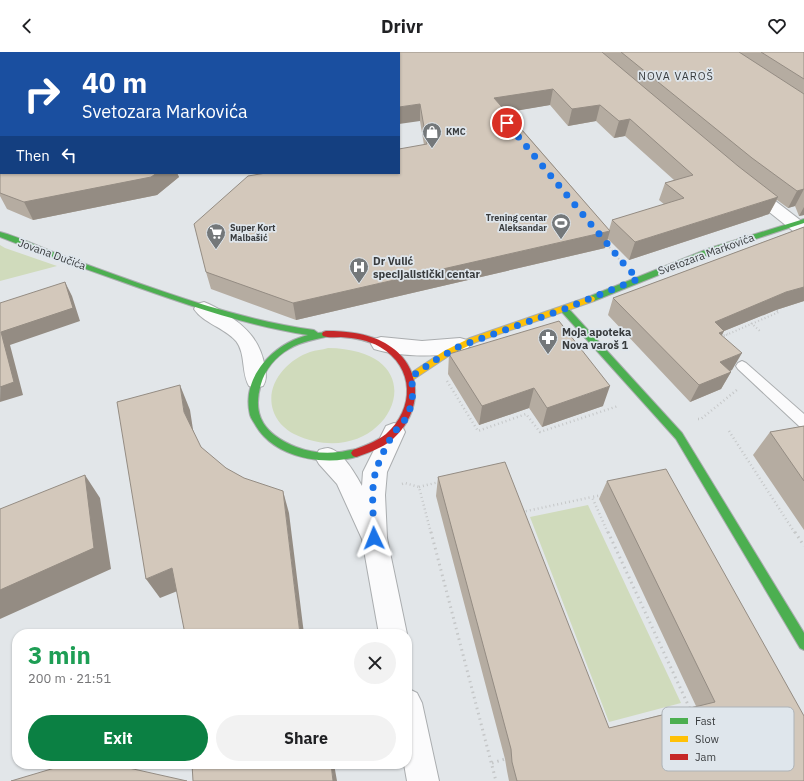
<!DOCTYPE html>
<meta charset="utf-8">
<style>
body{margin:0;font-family:"IBM Plex Sans",sans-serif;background:#f2f2f2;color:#202124;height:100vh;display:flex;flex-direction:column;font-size:15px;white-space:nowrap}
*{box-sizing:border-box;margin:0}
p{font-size:13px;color:#757577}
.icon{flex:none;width:22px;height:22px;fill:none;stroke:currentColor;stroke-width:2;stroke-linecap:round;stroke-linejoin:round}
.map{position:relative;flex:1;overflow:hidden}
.panel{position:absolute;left:12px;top:577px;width:400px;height:140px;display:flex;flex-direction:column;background:#fff;border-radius:16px;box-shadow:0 1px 3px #0004}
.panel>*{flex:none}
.banner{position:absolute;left:0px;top:0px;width:400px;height:122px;box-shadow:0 1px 3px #0004;background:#1a4fa0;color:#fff;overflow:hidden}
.pin{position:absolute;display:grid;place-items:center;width:34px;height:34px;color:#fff;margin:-17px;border:2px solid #fff;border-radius:50%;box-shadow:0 1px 4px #0007}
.me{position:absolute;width:44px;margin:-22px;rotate:358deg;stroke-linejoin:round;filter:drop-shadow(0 0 3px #0008)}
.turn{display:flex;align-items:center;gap:14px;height:84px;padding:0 16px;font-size:18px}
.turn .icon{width:52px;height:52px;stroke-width:2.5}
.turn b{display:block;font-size:28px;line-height:34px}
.then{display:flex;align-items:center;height:38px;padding:0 16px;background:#0003;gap:8px;font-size:15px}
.round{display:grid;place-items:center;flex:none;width:42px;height:42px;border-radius:21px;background:#f2f2f2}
.head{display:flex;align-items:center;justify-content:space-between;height:68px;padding:0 16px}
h1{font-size:24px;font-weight:700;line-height:30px;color:#1e9e55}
.cta{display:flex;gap:8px;margin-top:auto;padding:8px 16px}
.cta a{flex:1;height:46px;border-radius:24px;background:#0b8043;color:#fff;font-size:16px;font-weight:700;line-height:46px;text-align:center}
.cta a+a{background:#f2f2f2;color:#202124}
header{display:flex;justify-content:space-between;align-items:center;height:52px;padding:0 16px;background:#fff;font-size:18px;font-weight:700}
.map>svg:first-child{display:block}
.green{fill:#d0dbbc}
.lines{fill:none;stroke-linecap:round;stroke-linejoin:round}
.lane-casing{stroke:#aaadaf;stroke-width:2}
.street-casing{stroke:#aaadaf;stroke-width:2}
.fast-casing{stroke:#aaadaf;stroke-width:2}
.slow-casing{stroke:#aaadaf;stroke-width:2}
.jam-casing{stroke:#aaadaf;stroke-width:2}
.path-far2{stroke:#c5c7c8;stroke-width:2;stroke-dasharray:1 2.5;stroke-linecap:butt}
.path-far1{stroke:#c5c7c8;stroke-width:2.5;stroke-dasharray:1 3;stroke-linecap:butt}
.path{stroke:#c5c7c8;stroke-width:3;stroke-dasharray:1.5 4;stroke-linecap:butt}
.lane{fill:#fbfbfc;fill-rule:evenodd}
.street{fill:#fbfbfc;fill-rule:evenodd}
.fast{fill:#4caf50;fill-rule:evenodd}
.slow{fill:#ffc107;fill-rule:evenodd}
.jam{fill:#c62828;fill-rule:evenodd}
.wall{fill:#b5aca1;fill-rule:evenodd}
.shaded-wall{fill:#948c83}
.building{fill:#d3c8bb;stroke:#948c83}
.route{stroke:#1a73e8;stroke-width:7;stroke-dasharray:0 12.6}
.labels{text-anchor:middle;stroke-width:3.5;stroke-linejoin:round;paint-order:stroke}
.far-poi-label{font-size:9px;font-weight:bold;fill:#393c3e;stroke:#dfe6ec;text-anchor:start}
.far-quarter-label{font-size:11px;letter-spacing:1px;fill:#393c3e;stroke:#dfe6ec}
.street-label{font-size:11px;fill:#393c3e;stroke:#dfe6ec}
.poi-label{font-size:11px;font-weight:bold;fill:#393c3e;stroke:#dfe6ec;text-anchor:start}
.key{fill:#dfe6ec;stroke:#adb3b8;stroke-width:1}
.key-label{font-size:11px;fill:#393c3e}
</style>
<header><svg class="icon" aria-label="back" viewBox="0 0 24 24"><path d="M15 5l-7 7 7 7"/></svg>Drivr<svg class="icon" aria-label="heart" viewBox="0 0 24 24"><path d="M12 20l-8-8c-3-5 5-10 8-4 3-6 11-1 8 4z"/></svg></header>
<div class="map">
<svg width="804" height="729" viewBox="0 0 804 729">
<rect width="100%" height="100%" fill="#e2e6e9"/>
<path class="green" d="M0,193L5,196L57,214L0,229Z
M328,296C448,298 386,426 294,382C284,377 276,368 273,358C265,332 287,308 310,300C316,298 322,298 328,296Z
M588,453L681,651L609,670L530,465Z"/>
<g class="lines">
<g class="lane-casing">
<path id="lane" d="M742,309L746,311L804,362V375L799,374L738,317L736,314L738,311Z"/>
</g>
<g class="street-casing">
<path id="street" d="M750,132L756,134L804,171V184L798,183L744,140L742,137L744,134Z
M204,250C212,253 219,257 226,262C247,275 261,290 265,316C266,323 267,327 263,334L256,336L249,334C241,320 246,302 236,289C225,276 203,271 194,257L197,252Z
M381,285L422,289L460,286L467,288L470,293L467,298C441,306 400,305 374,297L371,292L374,287Z
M394,371L402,374L405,380L387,420L385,443L387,486L407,582H379L362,487L337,432L319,412L315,405L319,398C322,397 325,396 328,396C342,398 356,423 362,434L363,420L386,374Z
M407,636L417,641L422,651L439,729H407L404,712H407Z"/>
</g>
<g class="fast-casing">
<path id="fast" d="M804,167V171L716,200L594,249H588L587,247L588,245L710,196Z
M0,180C22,186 44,197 66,205C147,234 228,266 314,278L318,281L329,280L330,282L329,284C315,288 301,289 289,297C275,305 265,318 261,332C251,365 266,383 296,395C309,400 325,402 338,400C345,400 353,396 359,398L361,401L359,404C326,415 275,406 256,374C254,370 251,367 250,363C241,325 273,292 308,283C243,273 182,251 120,229C80,215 40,201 0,185Z
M564,254L567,255L682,381L804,581V598L800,596L676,387L561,259L560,257Z"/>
</g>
<g class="slow-casing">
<path id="slow" d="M591,244L594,245L595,247L594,249L476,290L450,303L414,327L411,328L407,325L408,323L444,299L470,286Z"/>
</g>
<g class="jam-casing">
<path id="jam" d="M326,279C346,279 367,281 385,291C424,313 424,360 392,388C382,396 368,401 356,405L353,404L351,401L353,398C364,394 376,390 386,382C415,357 415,315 380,295C368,288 355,286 341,285C335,285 329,286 323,284L322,282L323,280Z"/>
</g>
<path class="path-far2" d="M605,190L623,212
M751,271L760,279
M726,283L779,260L776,258"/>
<path class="path-far1" d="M720,285L728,282
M447,329L478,379L526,362L540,380L618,354
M698,367H701L738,337
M729,379L795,481
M402,432L405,431L419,435L431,481
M419,435L439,430
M602,443L592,445L608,481
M522,460L592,445"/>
<path class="path" d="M431,480L496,729
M608,480L690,657
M795,480L804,494
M492,711L505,707"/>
<use href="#lane" class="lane"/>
<use href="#street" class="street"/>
<use href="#fast" class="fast"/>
<use href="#slow" class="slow"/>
<use href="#jam" class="jam"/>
</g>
<path class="wall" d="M0,0H804V163L799,164L795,154L788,156L777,148L769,162L629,208L608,187L605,196L296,268L211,237L206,220L424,93L420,69L399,1H1V55L0,53ZM550,53L568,74L596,69L614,86L625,84L674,128L665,131L659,148L665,153L612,168L609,178L507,60Z
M0,95L1,121H177L179,125L157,143L33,168L7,157L0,144Z
M804,175V249L776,258L724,279L722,283L732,318L730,319L731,320L721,337L690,350L608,263L613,246Z
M449,302L603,354L542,375L529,356L479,373L448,322Z
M804,374V478L753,403L770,380Z
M438,425L609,676L696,654L599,447L607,429L804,729H509L507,719L505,707L436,444Z"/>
<path class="shaded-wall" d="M553,37L550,53L492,63L494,46Z
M0,40H1V55L0,53Z
M420,52V69L399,72V55Z
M600,53L596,69L568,74L572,57Z
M630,67L625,84L614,86L619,69Z
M157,121H177L179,125L157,143L33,168L24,150Z
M804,137L795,154L788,156L797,139Z
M778,145L769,162L629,208L635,190Z
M804,155V163L799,164Z
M610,179L605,196L296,268L293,251Z
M65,230L72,244L80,269L10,293L23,343L0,350L1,280Z
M804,235V249L776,258L724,279L715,296V270L786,240Z
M742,301L732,318L711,327L720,310Z
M731,320L721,337L690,350L699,333Z
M180,333L190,358L194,384L184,360Z
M610,334L603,354L542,375L547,356Z
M534,336L529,356L479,373L482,354Z
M85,423L100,446L111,517L0,567V538Z
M283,439L289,461L304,582H300Z
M172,516L185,536L160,546L146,527Z
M331,712H334L337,729H333Z"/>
<path class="building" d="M0,0H602L738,114L778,145L635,190L612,168L684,146L665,131L693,123L630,67L619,69L600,53L572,57L553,37L494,46L610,179L293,251L206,220L194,172L248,124L266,121H399V97L427,92L420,52L399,55V1H1V40H0Z
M621,0H739L804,42V137L797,139L752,106Z
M761,0H804V27Z
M0,87H1V121H157L151,125L24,150L0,141Z
M804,175V235L786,240L715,270L724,279L719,281L742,301L720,310L731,320L699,333L613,246Z
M65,230L73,256L1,280L14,330L0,335V251Z
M559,269L610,334L547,356L534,336L482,354L449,302Z
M180,333L184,360L201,395L226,416L244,426L283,439L300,582H185L172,516L146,527L117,350Z
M804,374V429L770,380Z
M505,410L609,676L715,650L607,429L666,417L804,664V729H517L512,710L511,697L438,425Z
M85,423L94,496L0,538V457Z
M68,712H111L187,729H11Z
M192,712H331L333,729H193Z"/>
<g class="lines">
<path class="route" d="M374,486C374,468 370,436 376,419C379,408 388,390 394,381C397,376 402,373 404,369C413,355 414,341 411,325L434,309L460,294L564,257L638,227L624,212L507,71"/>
</g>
<defs>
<g id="shop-pin" transform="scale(1)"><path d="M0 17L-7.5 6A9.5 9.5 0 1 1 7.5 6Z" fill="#74787a" stroke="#dfe6ec"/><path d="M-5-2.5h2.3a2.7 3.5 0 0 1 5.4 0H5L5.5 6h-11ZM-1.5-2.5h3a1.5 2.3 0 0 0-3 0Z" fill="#fff"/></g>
<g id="stadium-pin" transform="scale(1)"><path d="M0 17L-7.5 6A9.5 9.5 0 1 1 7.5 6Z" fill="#74787a" stroke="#dfe6ec"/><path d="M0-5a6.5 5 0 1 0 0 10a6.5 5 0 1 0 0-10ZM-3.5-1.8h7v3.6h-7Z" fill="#fff"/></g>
<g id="supermarket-pin" transform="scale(1)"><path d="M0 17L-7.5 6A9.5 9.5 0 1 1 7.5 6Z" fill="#74787a" stroke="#dfe6ec"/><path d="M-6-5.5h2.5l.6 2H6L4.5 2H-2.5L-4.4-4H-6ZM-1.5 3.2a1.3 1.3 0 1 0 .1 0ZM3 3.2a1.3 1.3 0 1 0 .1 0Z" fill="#fff"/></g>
<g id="hospital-pin" transform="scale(1)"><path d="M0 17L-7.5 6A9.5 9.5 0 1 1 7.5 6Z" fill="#74787a" stroke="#dfe6ec"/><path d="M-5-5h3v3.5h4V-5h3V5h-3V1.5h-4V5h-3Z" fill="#fff"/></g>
<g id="pharmacy-pin" transform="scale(1)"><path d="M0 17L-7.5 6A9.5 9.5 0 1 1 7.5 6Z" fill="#74787a" stroke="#dfe6ec"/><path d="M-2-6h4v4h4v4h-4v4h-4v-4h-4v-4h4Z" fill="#fff"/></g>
</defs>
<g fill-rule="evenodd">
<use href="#shop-pin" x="432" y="80"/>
<use href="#stadium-pin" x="561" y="171"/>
<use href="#supermarket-pin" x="216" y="181"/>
<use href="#hospital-pin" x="359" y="215"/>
<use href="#pharmacy-pin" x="548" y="286"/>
</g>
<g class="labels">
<g class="far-poi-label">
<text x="446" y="83">KMC</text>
<text x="547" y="169" text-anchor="end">Trening centar<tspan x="547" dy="10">Aleksandar</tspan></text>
<text x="230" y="179">Super Kort<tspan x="230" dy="10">Malbašić</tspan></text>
</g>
<g class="far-quarter-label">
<text x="676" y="28">NOVA VAROŠ</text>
</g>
<g class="street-label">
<text transform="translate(52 202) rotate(20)" y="4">Jovana Dučića</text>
<text transform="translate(706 202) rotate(-20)" y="4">Svetozara Markovića</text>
</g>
<g class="poi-label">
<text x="373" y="213">Dr Vulić<tspan x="373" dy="13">specijalistički centar</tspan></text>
<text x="562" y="284">Moja apoteka<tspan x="562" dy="13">Nova varoš 1</tspan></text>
</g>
</g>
<rect x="662" y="655" width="132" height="64" rx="6" class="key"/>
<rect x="670" y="666" width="18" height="6" fill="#4caf50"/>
<rect x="670" y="684" width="18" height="6" fill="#ffc107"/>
<rect x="670" y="702" width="18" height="6" fill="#c62828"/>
<g class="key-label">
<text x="695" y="673">Fast</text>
<text x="695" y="691">Slow</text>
<text x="695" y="709">Jam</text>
</g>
</svg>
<div class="pin" style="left:507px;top:71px;background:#d93025"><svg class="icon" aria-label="arrive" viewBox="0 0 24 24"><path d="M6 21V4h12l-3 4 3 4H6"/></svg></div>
<svg class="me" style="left:374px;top:486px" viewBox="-20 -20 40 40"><path d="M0-17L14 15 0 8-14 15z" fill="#1a73e8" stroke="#fff" stroke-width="4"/></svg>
<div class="banner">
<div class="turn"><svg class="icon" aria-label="right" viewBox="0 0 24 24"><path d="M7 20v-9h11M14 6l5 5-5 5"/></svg><div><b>40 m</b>Svetozara Markovića</div></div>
<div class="then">Then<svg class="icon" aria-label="left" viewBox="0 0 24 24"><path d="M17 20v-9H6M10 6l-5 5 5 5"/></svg></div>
</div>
<section class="panel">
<div class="head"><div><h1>3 min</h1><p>200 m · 21:51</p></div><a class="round"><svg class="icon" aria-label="close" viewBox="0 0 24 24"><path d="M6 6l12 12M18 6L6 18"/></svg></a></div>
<div class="cta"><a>Exit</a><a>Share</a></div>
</section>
</div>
